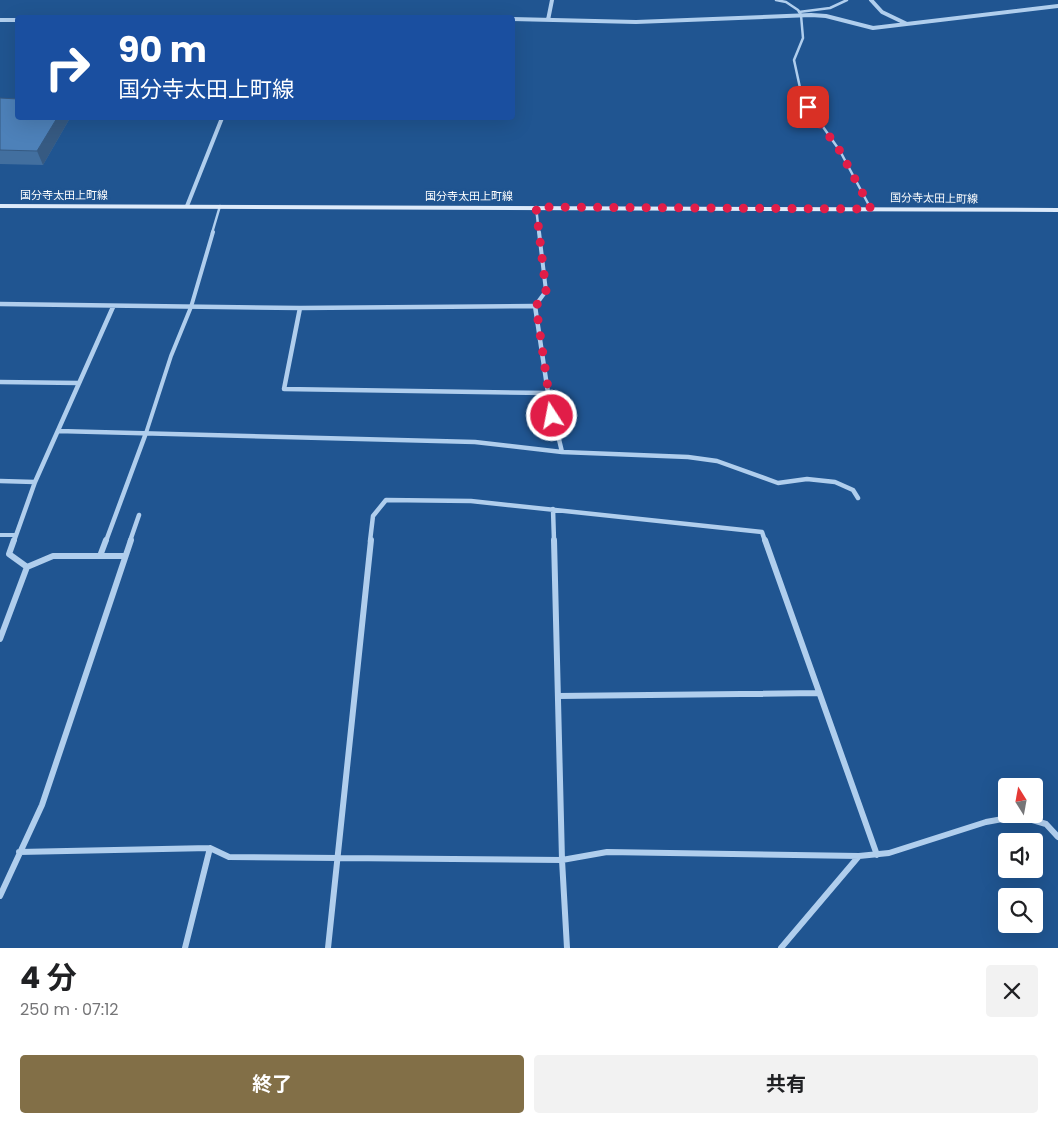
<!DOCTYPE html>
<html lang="ja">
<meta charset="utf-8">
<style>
body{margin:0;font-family:Poppins,"Noto Sans JP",sans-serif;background:#f2f2f2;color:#202124;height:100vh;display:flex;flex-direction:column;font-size:19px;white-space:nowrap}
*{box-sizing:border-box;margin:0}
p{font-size:16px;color:#757577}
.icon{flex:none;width:28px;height:28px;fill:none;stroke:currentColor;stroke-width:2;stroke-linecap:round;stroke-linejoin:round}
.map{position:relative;height:948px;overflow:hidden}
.panel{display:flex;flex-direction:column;background:#fff;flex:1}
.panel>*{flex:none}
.guide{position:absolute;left:15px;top:15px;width:500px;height:105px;border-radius:5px;box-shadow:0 5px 20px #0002;background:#1a4fa0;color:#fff;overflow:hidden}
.needle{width:32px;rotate:349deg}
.fabs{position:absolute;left:998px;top:778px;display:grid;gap:10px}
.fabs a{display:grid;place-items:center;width:45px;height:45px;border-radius:5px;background:#fff;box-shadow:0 5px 20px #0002;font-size:25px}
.pin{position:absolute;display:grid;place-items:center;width:42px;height:42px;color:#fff;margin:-21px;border-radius:10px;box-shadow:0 2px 8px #0006}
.me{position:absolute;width:55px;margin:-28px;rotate:349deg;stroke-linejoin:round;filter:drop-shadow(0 0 4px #0008)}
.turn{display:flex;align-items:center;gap:18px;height:105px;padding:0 20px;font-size:22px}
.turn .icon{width:65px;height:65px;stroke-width:2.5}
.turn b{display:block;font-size:35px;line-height:42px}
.round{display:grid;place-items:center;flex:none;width:52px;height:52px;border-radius:5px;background:#f2f2f2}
.headline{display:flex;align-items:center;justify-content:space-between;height:85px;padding:0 20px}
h1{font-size:30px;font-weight:700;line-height:38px}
.cta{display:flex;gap:10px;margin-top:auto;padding:10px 20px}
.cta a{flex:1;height:58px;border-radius:5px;background:#826f47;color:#fff;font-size:20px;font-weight:700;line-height:58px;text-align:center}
.cta a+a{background:#f2f2f2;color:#202124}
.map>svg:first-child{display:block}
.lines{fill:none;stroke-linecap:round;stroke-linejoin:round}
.service-far1{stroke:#b0ceed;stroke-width:2.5}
.service{stroke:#b0ceed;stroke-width:4}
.minor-far2{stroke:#b0ceed;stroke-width:4}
.minor-far1{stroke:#b0ceed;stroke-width:4.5}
.minor{stroke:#b0ceed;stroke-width:6}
.secondary{fill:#ddeafa;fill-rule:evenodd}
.wall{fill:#426f9f}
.shaded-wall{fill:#365a82}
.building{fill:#4d81b9;stroke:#365a82}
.route{stroke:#e11d48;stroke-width:9;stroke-dasharray:0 16.2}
.labels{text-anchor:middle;stroke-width:5;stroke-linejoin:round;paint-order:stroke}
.far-street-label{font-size:11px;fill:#fff;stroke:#205591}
</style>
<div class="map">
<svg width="1058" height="948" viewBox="0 0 1058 948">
<rect width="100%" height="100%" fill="#205591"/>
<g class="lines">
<path class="service-far1" d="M776,0L786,2L798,10L801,15L803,38L794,60L802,97L840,151L871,209
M799,12L830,8L847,0
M536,207L539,233
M212,233L220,206"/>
<path class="service" d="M535,306L546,291L539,232
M146,433L171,356L191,307L213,232
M0,535H15"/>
<path class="minor-far2" d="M871,0L882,12L907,24
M349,18H425
M512,19L636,22L811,15L826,16L873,28L1058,6
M0,20H18
M548,20L552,0
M187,206L222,118"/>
<path class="minor-far1" d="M0,304L300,308
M535,306L548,393L284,389L300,308Z
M0,382L79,383
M548,393L562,452
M58,431L475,442L562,452L688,457L717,461L778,483L807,479L835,482L853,490L858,498
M0,481L35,482L113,307
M553,509L554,541
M14,541L35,482
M106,541L146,433
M130,541L139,515
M370,541L373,516L386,500L471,501L762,532L765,541"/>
<path class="minor" d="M554,540L562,860L567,948
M765,540L877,855
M100,556L106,540
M27,567L53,556H125
M0,639L27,567L9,554L14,540
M558,696L819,693
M19,852L210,848L229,857L562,860L607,852L859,856
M0,896L42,805L131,540
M185,948L210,848
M328,948L371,540
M781,948L859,856L889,853L986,822L1019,816L1046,824L1058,837"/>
<path class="secondary" d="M0,204L1058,208V212L0,208Z"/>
</g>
<path class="wall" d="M0,98L70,118L43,165L0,164Z"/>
<path class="shaded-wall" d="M57,118H70L43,165L37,151Z"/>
<path class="building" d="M0,98L18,99V118H57L37,151L0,150Z"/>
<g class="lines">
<path class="route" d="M552,416L536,306L546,291L536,207L871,209L840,151L808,107"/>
</g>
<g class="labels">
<g class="far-street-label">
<text x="64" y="199">国分寺太田上町線</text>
<text x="469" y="200">国分寺太田上町線</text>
<text transform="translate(934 198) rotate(1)" y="4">国分寺太田上町線</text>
</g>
</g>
</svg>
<div class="fabs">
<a><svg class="needle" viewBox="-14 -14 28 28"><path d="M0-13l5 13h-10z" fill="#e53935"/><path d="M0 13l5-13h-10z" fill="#757577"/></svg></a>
<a><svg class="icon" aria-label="sound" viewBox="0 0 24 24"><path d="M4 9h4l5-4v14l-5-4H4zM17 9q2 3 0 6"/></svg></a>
<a><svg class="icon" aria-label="search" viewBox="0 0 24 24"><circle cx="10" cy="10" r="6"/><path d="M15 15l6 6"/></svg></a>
</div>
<div class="pin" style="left:808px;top:107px;background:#d93025"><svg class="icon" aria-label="arrive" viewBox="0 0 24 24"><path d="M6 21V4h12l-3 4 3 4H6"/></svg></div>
<svg class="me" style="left:552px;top:416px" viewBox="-20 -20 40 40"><circle r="17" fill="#e11d48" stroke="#fff" stroke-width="3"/><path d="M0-11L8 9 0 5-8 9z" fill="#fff"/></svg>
<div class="guide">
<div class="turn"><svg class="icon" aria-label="right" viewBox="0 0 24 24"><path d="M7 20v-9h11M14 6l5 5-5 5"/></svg><div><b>90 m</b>国分寺太田上町線</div></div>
</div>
</div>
<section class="panel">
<div class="headline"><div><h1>4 分</h1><p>250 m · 07:12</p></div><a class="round"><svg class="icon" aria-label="close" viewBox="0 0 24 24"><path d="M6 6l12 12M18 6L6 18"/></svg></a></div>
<div class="cta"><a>終了</a><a>共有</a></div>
</section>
